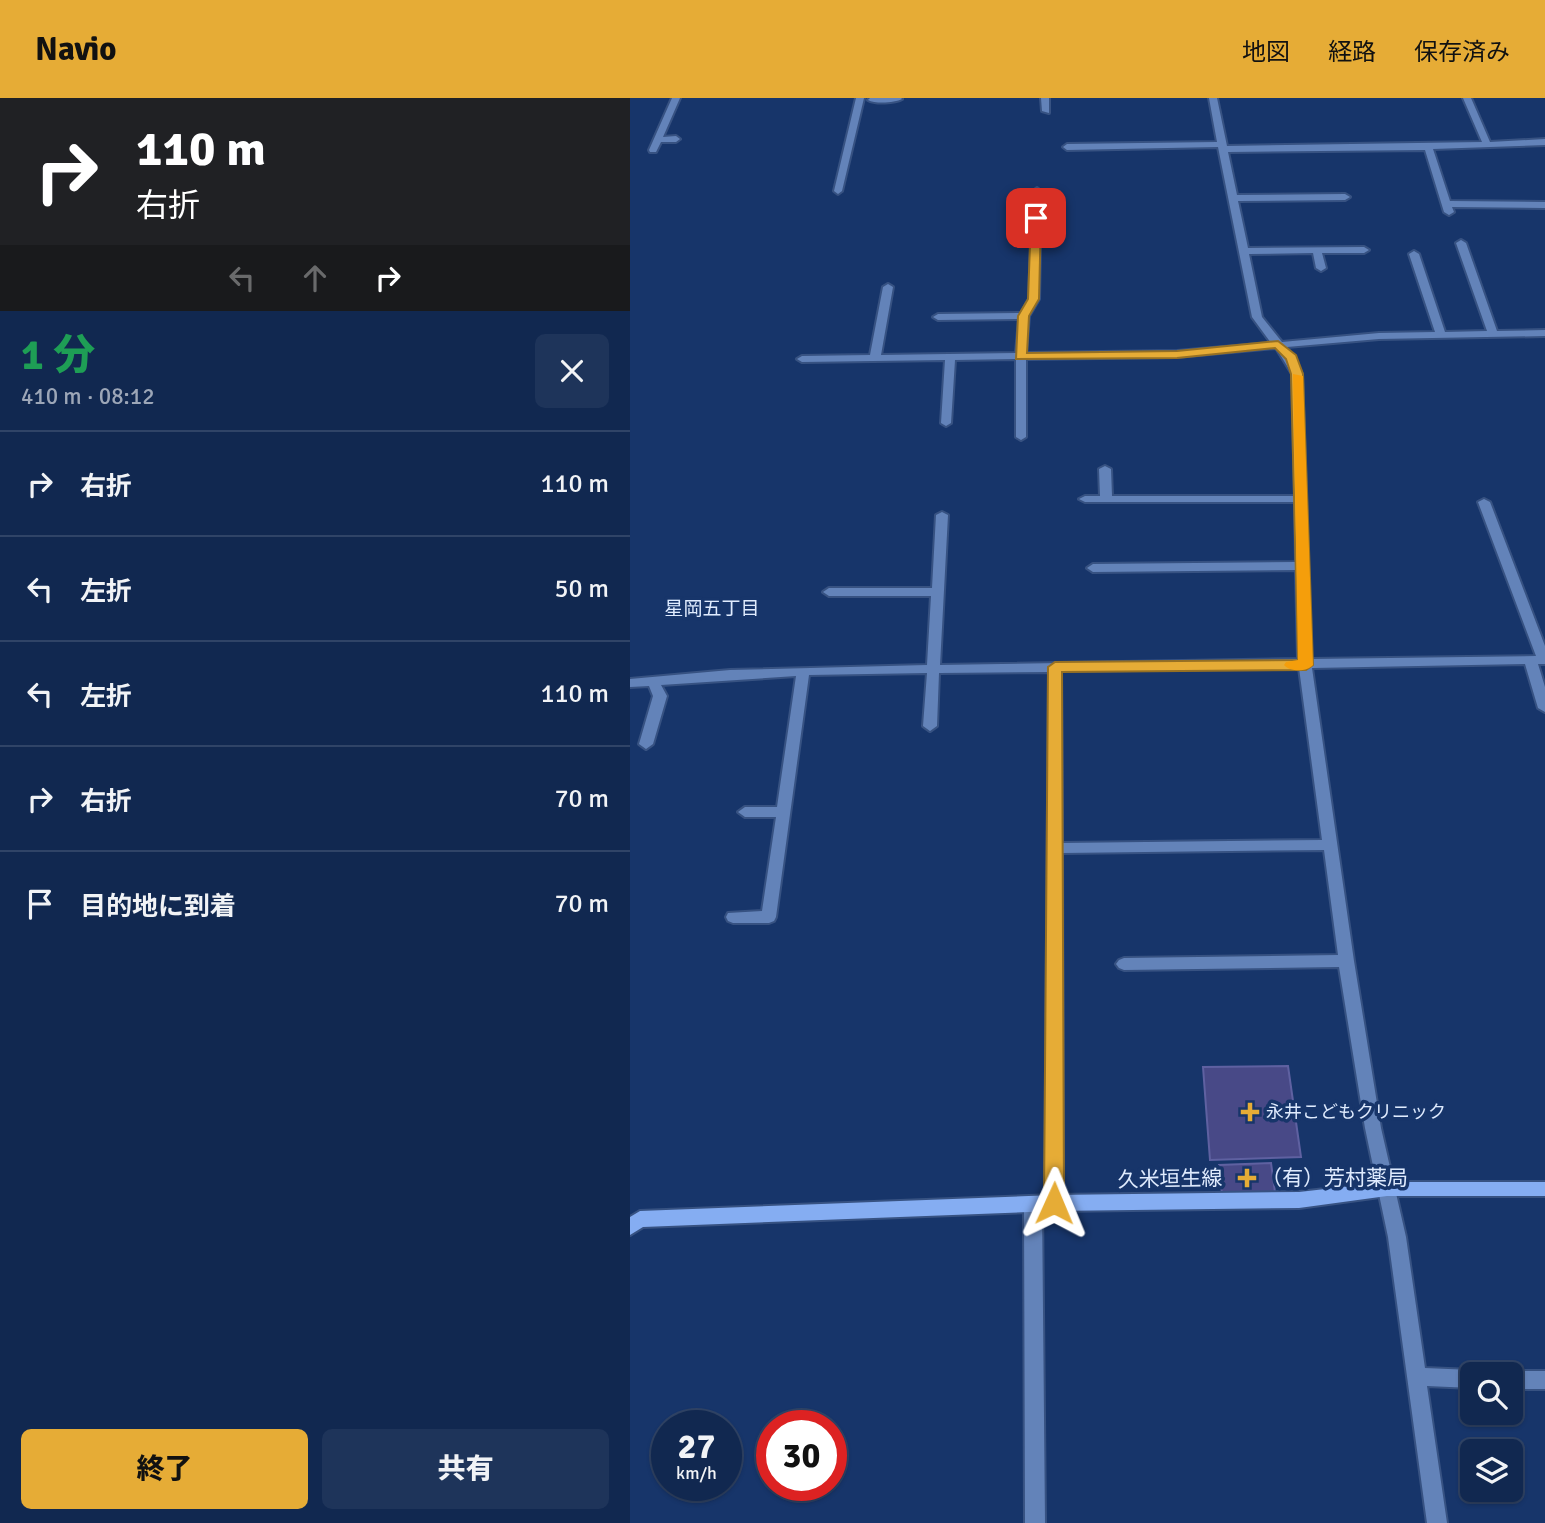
<!DOCTYPE html>
<html lang="ja">
<meta charset="utf-8">
<style>
body{margin:0;font-family:Signika,"Noto Sans JP",sans-serif;background:#1e345a;color:#f1f3f6;height:100vh;display:flex;flex-direction:column;font-size:26px;white-space:nowrap}
*{box-sizing:border-box;margin:0}
p{font-size:23px;color:#9ca6b7}
.icon{flex:none;width:38px;height:38px;fill:none;stroke:currentColor;stroke-width:2;stroke-linecap:round;stroke-linejoin:round}
.map{position:relative;flex:1;overflow:hidden}
.drawer{display:flex;flex-direction:column;background:#112850;width:630px}
.drawer>*{flex:none}
.banner{background:#202124;color:#fff;overflow:hidden}
.tools{position:absolute;left:830px;top:1264px;display:grid;gap:14px}
.tools a{display:grid;place-items:center;width:63px;height:63px;border-radius:10px;background:#112850;box-shadow:0 2px 5px #0004,0 0 0 2px #304467;font-size:35px}
.speed{position:absolute;left:21px;top:1312px;display:flex;gap:14px;font-size:35px;font-weight:700;text-align:center}
.speed>*{display:grid;place-content:center;width:91px;height:91px;border-radius:50%;background:#112850;box-shadow:0 2px 5px #0004,0 0 0 2px #304467;line-height:1}
.speed small{font-size:18px;font-weight:400}
.speed .limit{border:10px solid #d22;background:#fff;color:#111}
.pin{position:absolute;display:grid;place-items:center;width:60px;height:60px;color:#fff;margin:-30px;border-radius:14px;box-shadow:0 4px 10px #0006}
.me{position:absolute;width:77px;margin:-38px;rotate:1deg;stroke-linejoin:round;filter:drop-shadow(0 0 5px #0008)}
.turn{display:flex;align-items:center;gap:24px;height:147px;padding:0 21px;font-size:32px}
.turn .icon{width:91px;height:91px;stroke-width:2.5}
.turn b{display:block;font-size:49px;line-height:60px}
.lanes{display:flex;align-items:center;height:66px;padding:0 21px;background:#0003;justify-content:center;gap:35px;direction:ltr}
.lanes .off{opacity:.35}
.round{display:grid;place-items:center;flex:none;width:74px;height:74px;border-radius:10px;background:#1e345a}
.head{display:flex;align-items:center;justify-content:space-between;height:119px;padding:0 21px}
h1{font-size:42px;font-weight:800;line-height:52px;color:#1e9e55}
.action{display:flex;gap:14px;margin-top:auto;padding:14px 21px}
.action a{flex:1;height:80px;border-radius:10px;background:#e6ac36;color:#111;font-size:28px;font-weight:800;line-height:80px;text-align:center}
.action a+a{background:#1e345a;color:#f1f3f6}
ul{padding:0;list-style:none}
li{display:flex;align-items:center;gap:21px;height:105px;padding:0 21px;border-top:2px solid #304467}
li div{flex:1}
li b{display:block;font-size:26px}
li em{font-style:normal}
header{display:flex;align-items:center;gap:42px;box-sizing:border-box;height:98px;padding:0 35px;background:#e6ac36;color:#111}
header strong{font-size:33px}
nav{display:flex;gap:38px;margin-inline-start:auto;font-size:24px}
main{display:flex;flex:1;min-height:0}
.map>svg:first-child{display:block}
.building{fill:#484987;stroke:#5f61a1;stroke-width:2}
.lines{fill:none;stroke-linecap:round;stroke-linejoin:round}
.minor-casing{stroke:#375282;stroke-width:4}
.secondary-casing{stroke:#375282;stroke-width:4}
.minor{fill:#6383b9;fill-rule:evenodd}
.secondary{fill:#85adf2;fill-rule:evenodd}
.route{fill:#e6ac36;stroke:#967023;stroke-width:2}
.slow{fill:#f59e0b}
.poi-dot{fill:#e6ac36;stroke:#17356a;stroke-width:2.5}
.labels{text-anchor:middle;stroke-width:7;stroke-linejoin:round;paint-order:stroke}
.poi-label{font-size:18px;fill:#dfebfe;stroke:#17356a;text-anchor:start}
.neighbourhood-label{font-size:19px;fill:#dfebfe;stroke:#17356a}
.near-poi-label{font-size:21px;fill:#dfebfe;stroke:#17356a;text-anchor:start}
.near-street-label{font-size:21px;fill:#dfebfe;stroke:#17356a}
</style>
<header>
<strong>Navio</strong>
<nav><a>地図</a><a>経路</a><a>保存済み</a></nav>
</header>
<main>
<section class="drawer">
<div class="banner">
<div class="turn"><svg class="icon" aria-label="right" viewBox="0 0 24 24"><path d="M7 20v-9h11M14 6l5 5-5 5"/></svg><div><b>110 m</b>右折</div></div>
<div class="lanes"><svg class="icon off" aria-label="left" viewBox="0 0 24 24"><path d="M17 20v-9H6M10 6l-5 5 5 5"/></svg><svg class="icon off" aria-label="ahead" viewBox="0 0 24 24"><path d="M12 20V5M6 11l6-6 6 6"/></svg><svg class="icon" aria-label="right" viewBox="0 0 24 24"><path d="M7 20v-9h11M14 6l5 5-5 5"/></svg></div>
</div>
<div class="head"><div><h1>1 分</h1><p>410 m · 08:12</p></div><a class="round"><svg class="icon" aria-label="close" viewBox="0 0 24 24"><path d="M6 6l12 12M18 6L6 18"/></svg></a></div>
<ul>
<li><svg class="icon" aria-label="right" viewBox="0 0 24 24"><path d="M7 20v-9h11M14 6l5 5-5 5"/></svg><div><b>右折</b></div><em>110 m</em></li>
<li><svg class="icon" aria-label="left" viewBox="0 0 24 24"><path d="M17 20v-9H6M10 6l-5 5 5 5"/></svg><div><b>左折</b></div><em>50 m</em></li>
<li><svg class="icon" aria-label="left" viewBox="0 0 24 24"><path d="M17 20v-9H6M10 6l-5 5 5 5"/></svg><div><b>左折</b></div><em>110 m</em></li>
<li><svg class="icon" aria-label="right" viewBox="0 0 24 24"><path d="M7 20v-9h11M14 6l5 5-5 5"/></svg><div><b>右折</b></div><em>70 m</em></li>
<li><svg class="icon" aria-label="arrive" viewBox="0 0 24 24"><path d="M6 21V4h12l-3 4 3 4H6"/></svg><div><b>目的地に到着</b></div><em>70 m</em></li>
</ul>
<div class="action"><a>終了</a><a>共有</a></div>
</section>
<div class="map">
<svg width="915" height="1425" viewBox="0 0 915 1425">
<rect width="100%" height="100%" fill="#17356a"/>
<path class="building" d="M658,968L671,1059L580,1062L573,969Z
M641,1065L645,1094L592,1096L589,1067Z"/>
<g class="lines">
<g class="minor-casing">
<path id="minor" d="M42,0H50L33,39L46,38L50,41L46,44H31L26,54H20L19,52Z
M226,0H234L212,93L208,96L204,93Z
M240,0H271L272,1C265,5 245,6 238,2Z
M411,0H419V15L412,13Z
M579,0H587L597,48L852,44L833,0H841L860,44L915,41V47L803,51L820,103L915,104V110L822,109L824,114L819,117L814,114L795,52L598,54L607,97L715,96L720,99L715,102L608,103L618,150L734,149L739,152L734,155H692L696,170L691,173L686,170L683,155L619,156L632,219L652,244L749,235L805,234L779,156L784,153L789,156L815,234L857,233L826,145L831,142L836,145L867,233L915,232V238L749,241L657,249L672,276L681,561L906,558L848,404L854,401L860,404L915,548V566H908L915,589V614L908,610L895,566L682,570L724,863L751,1030L776,1139L795,1270L842,1272L849,1276H842V1290L797,1288L817,1425H797L758,1139L735,1030L709,869L494,872L489,870L486,866L489,862L494,860L708,857L694,752L432,755L433,1105L430,1110L424,1113L418,1110L415,1105L419,574L309,575L307,628L300,633L293,628L297,575L179,577L146,819L144,823L139,825H103L98,823L96,819L98,815L132,813L146,719H115L108,714L115,709H147L166,578L31,587L37,598L23,646L16,651L9,646L23,598L19,588L0,589V581L100,572L297,567L301,498H199L193,494L199,490H302L306,417L312,414L318,417L310,567L668,561L666,472L463,474L457,470L463,466L666,464L665,404H455L449,401L455,398H470L469,371L475,368L481,371L482,398H665L662,276L646,250L547,259L396,261V339L391,342L386,339V261L325,262L321,325L316,328L311,325L315,262L172,264L167,261L172,258L240,257L253,189L258,186L263,189L251,257L386,255L389,221L308,222L303,219L308,216L391,215L399,201L403,93L407,90L411,93L409,201L399,218L396,255L547,253L641,245L622,219L588,49L437,52L433,49L437,46L587,44ZM669,570L692,742L432,745L431,573Z
M403,1098L409,1101L412,1106L415,1425H395L394,1106L397,1101Z
M880,1273H915V1291H880V1276H873Z"/>
</g>
<g class="secondary-casing">
<path id="secondary" d="M757,1084H915V1098H757L669,1110L424,1113L13,1129L0,1137V1119L10,1113L424,1097L669,1094Z"/>
</g>
<use href="#minor" class="minor"/>
<use href="#secondary" class="secondary"/>
</g>
<path class="route" d="M406,117L411,120L409,201L399,218L397,255L547,253L648,243L666,257L673,276L683,567L676,572L432,574L434,1105L431,1111L424,1114L417,1111L414,1105L418,569L425,564L668,562L661,276L656,261L645,250L547,260L386,261L388,218L398,201L401,120Z"/>
<path class="slow" d="M663,276L673,278L683,567C677,574 660,574 654,567L656,564L668,562Z"/>
<g class="poi-dot">
<path d="M616.5 1003.5h7v7h7v7h-7v7h-7v-7h-7v-7h7z"/>
<path d="M613.5 1069.5h7v7h7v7h-7v7h-7v-7h-7v-7h7z"/>
</g>
<g class="labels">
<g class="poi-label">
<text x="636" y="1020">永井こどもクリニック</text>
</g>
<g class="neighbourhood-label">
<text x="82" y="517">星岡五丁目</text>
</g>
<g class="near-poi-label">
<text x="631" y="1087">（有）芳村薬局</text>
</g>
<g class="near-street-label">
<text transform="translate(540 1081) rotate(-1)" y="7">久米垣生線</text>
</g>
</g>
</svg>
<div class="tools">
<a><svg class="icon" aria-label="search" viewBox="0 0 24 24"><circle cx="10" cy="10" r="6"/><path d="M15 15l6 6"/></svg></a>
<a><svg class="icon" aria-label="layers" viewBox="0 0 24 24"><path d="M12 4l9 5-9 5-9-5zM3 14l9 5 9-5"/></svg></a>
</div>
<div class="speed"><div>27<small>km/h</small></div><div class="limit">30</div></div>
<div class="pin" style="left:406px;top:120px;background:#d93025"><svg class="icon" aria-label="arrive" viewBox="0 0 24 24"><path d="M6 21V4h12l-3 4 3 4H6"/></svg></div>
<svg class="me" style="left:424px;top:1105px" viewBox="-20 -20 40 40"><path d="M0-17L14 15 0 8-14 15z" fill="#e6ac36" stroke="#fff" stroke-width="4"/></svg>
</div>
</main>
